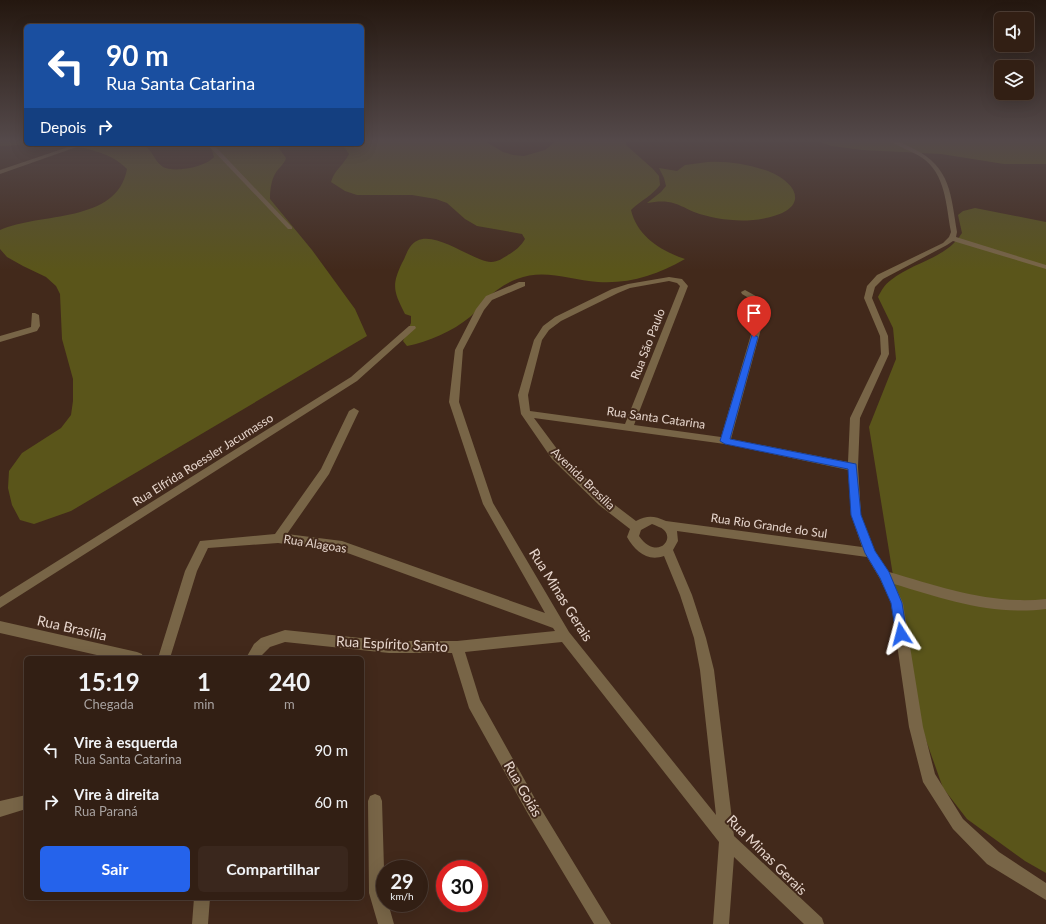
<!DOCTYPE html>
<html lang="pt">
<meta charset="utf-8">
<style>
body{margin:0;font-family:Lato,sans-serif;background:#3a271d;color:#f1f3f6;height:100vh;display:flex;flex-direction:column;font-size:15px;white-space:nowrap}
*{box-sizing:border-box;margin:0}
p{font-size:13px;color:#a8a2a0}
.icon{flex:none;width:22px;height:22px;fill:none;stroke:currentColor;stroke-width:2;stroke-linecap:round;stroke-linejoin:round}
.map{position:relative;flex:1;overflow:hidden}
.side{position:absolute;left:24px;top:656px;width:340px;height:244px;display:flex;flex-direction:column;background:#321f14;border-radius:6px;box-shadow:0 4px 16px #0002,0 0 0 1px #4d3d34}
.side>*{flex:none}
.guide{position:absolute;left:24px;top:24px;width:340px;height:122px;border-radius:6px;box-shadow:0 4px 16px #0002,0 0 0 1px #4d3d34;background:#1a4fa0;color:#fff;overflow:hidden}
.tools{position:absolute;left:994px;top:12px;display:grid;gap:8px}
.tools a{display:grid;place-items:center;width:40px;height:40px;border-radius:6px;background:#321f14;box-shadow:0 4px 16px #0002,0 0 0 1px #4d3d34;font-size:20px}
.speed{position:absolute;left:376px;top:860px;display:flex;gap:8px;font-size:20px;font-weight:700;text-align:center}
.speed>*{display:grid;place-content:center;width:52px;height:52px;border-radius:50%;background:#321f14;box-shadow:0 4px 16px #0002,0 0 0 1px #4d3d34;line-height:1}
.speed small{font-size:10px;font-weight:400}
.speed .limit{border:6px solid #d22;background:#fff;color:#111}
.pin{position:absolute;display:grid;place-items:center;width:34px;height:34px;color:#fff;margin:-41px -17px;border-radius:50% 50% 50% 0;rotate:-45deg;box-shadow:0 0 4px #0007}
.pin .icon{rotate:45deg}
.me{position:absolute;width:44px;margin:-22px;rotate:351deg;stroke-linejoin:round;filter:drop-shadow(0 0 3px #0008)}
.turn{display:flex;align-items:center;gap:14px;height:84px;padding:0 16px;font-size:18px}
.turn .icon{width:52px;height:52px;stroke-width:2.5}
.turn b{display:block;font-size:28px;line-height:34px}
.then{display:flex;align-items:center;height:38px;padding:0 16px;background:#0003;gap:8px;font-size:15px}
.eta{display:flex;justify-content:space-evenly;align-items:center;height:68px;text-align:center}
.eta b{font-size:24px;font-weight:700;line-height:28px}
.action{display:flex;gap:8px;margin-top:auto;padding:8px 16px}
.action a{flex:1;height:46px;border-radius:6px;background:#2563eb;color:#fff;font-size:16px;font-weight:700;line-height:46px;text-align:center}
.action a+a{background:#3a271d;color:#f1f3f6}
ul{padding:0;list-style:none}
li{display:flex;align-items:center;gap:12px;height:52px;padding:0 16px}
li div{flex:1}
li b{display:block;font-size:15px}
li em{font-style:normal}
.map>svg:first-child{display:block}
.green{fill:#5a551a}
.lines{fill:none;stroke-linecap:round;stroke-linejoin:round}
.minor{fill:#786547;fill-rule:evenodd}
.route{fill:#2563eb;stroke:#184099}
.labels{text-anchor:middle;stroke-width:4;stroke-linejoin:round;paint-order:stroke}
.street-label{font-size:12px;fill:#e7d6cd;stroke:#42291b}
.near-street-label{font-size:14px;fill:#e7d6cd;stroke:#42291b}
</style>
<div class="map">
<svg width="1046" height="924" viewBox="0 0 1046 924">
<rect width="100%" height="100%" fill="#42291b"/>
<path class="green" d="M0,140H26V144H142C154,151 153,160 163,167C174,173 206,167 214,157L210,144H276L286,158C284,165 278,168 275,174C271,181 270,191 270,199L312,250L355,309L367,336L71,511L34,524L20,520L12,505L8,488L9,471L22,453L61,428L71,415L73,401V379L62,339L60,294L56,286L46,277L23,266L7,257L0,249V230C40,212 117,224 127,169C100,140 37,143 0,146Z
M362,140H483L503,152L513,155L524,156L545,150L557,140H626V145L653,169L659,176L660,185C653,195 640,201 631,210C637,236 661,251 685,259C657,275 630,284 598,282C570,280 544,268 517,279C506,283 495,291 486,299C480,305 476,312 470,317C453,331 428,342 407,346L403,341L411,323V316L405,314C394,292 391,286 402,263C405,258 407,251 410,247C427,222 470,261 491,262C498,262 503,258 508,255C515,251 521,246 525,239L522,234L477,226L465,219L447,203L436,199L412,195H357L345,191L331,182C335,169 343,166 349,154L345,148L338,144H362Z
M814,140H1046V164H1004L941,154L862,150L832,146Z
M708,162C728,161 748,164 768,171C802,185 807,210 766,218C743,223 716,220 694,212C685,208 677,203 668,202C661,201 654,202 647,203L661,192L666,186L664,178L659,168L677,171L685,165Z
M975,208L1046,222V873L1025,861L967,819L943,788L921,726L901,625L869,427L896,359L893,328L878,297C881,291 885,284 891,280C913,262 946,259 962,233L958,215L963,211Z"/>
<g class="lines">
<path class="minor" d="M889,140C898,140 906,145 914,149C951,167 951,196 957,232L956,237L1046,265V269L953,241L947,245L883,279L875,287L872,298L888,336L889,354L860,418L858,467L861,515L875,551L889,572C941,587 992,605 1046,599V609C993,616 944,599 894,584L903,603L923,727L935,774L963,819L999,852L1046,883V900L987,864L953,829L923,782L909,727L891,603L880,579L867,557L677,531L678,541L673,550L692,595L706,638L714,670L734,836L822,918L824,924H804L734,857L729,924H713L719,842L562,642L465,652L480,700L538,804L611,924H594L528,814L469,708L452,653H389L285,642L270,647L259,658H246L254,644L261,638L285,630L389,641H457L555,631L553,628L342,551L278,543L208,548L197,571L170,658H158L185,571L200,541L275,534L321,469L349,411L354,408L359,411L329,474L287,534L342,541L545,613L483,504L449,402L455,350L476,309L486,296L519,282H525V286L492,300L484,310L463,350L459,402L493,503L569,632L716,815L700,670L694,638L680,595L664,556C647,562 635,551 627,537L630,529L599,505L552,459L521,414L518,395L534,340L543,326L555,317L612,289L628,284L669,277L682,279L688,286L634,425L721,437L759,307L757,303L742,294L741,292L745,290L763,300L767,307L731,439L848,462L850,418L881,354L880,336L864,298L867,286L877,275L943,243L949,237L951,232C946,206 946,173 921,157C911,151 899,147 889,140ZM669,281L677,283L680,286L625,424L530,411L528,395L542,340L549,330L561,321L618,293L630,288ZM534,418L725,444L848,470L851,515L862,547L666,521C654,516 648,515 636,521L607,499L560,453ZM652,524C656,526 661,527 664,530C675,541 656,560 639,536L641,530Z
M77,144H85L0,174V170Z
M207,144H213L292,227V229H288Z
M32,313H35L39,315L40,326L37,331L0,342V336L31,327Z
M409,326H415L416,328L357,381L0,608V597L351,377Z
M0,621L137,652L142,654L143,658H110L0,633Z
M375,794L380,796L382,801L385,903H388L394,924H378L369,893L368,801L370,796Z
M26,795V809L0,817V801Z
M194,898H210L208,924H192Z"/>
</g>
<linearGradient id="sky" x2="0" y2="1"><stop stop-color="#24170f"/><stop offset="0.52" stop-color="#54494a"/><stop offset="1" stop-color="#54494a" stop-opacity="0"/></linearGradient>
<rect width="1046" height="270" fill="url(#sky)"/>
<path class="route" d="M752,335H754L758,337L730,439L856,464L861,515L875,551L889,572L902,603L907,634L905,638L901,639L897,638L896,634L891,603L880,578L865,553L851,515L848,469L725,444L720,441Z"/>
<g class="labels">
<g class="street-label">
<text transform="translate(648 344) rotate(-69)" y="4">Rua São Paulo</text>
<text transform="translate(656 418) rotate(8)" y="4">Rua Santa Catarina</text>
<text transform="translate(203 460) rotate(-32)" y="4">Rua Elfrida Roessler Jacumasso</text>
<text transform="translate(583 479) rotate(44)" y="4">Avenida Brasília</text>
<text transform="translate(769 526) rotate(8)" y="4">Rua Rio Grande do Sul</text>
<text transform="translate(315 544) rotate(9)" y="4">Rua Alagoas</text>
</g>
<g class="near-street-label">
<text transform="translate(561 595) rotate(58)" y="5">Rua Minas Gerais</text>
<text transform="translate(72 628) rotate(13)" y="5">Rua Brasília</text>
<text transform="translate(392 644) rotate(3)" y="5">Rua Espírito Santo</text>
<text transform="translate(523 789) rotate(60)" y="5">Rua Goiás</text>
<text transform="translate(767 855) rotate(45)" y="5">Rua Minas Gerais</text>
</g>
</g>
</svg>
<div class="tools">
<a><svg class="icon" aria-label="sound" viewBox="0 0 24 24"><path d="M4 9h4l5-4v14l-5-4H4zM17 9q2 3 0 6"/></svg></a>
<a><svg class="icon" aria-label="layers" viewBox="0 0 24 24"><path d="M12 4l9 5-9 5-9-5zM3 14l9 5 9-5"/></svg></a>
</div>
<div class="speed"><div>29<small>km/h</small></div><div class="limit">30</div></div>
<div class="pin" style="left:754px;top:337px;background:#d93025"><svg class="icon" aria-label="arrive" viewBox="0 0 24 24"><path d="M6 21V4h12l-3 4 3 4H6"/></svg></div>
<svg class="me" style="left:901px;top:634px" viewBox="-20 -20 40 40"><path d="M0-17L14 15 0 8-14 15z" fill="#2563eb" stroke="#fff" stroke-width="4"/></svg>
<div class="guide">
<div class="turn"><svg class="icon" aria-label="left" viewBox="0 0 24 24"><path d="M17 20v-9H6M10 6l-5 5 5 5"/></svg><div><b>90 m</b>Rua Santa Catarina</div></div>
<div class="then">Depois<svg class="icon" aria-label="right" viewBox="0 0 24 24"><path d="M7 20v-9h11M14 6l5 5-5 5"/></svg></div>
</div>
<section class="side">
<div class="eta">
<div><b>15:19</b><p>Chegada</p></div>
<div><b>1</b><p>min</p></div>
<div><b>240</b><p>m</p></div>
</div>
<ul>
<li><svg class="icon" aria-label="left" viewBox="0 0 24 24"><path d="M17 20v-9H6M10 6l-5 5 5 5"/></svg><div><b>Vire à esquerda</b><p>Rua Santa Catarina</p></div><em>90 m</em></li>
<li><svg class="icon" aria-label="right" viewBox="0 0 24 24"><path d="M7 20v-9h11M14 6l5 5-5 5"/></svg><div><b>Vire à direita</b><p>Rua Paraná</p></div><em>60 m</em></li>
</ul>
<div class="action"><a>Sair</a><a>Compartilhar</a></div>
</section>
</div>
